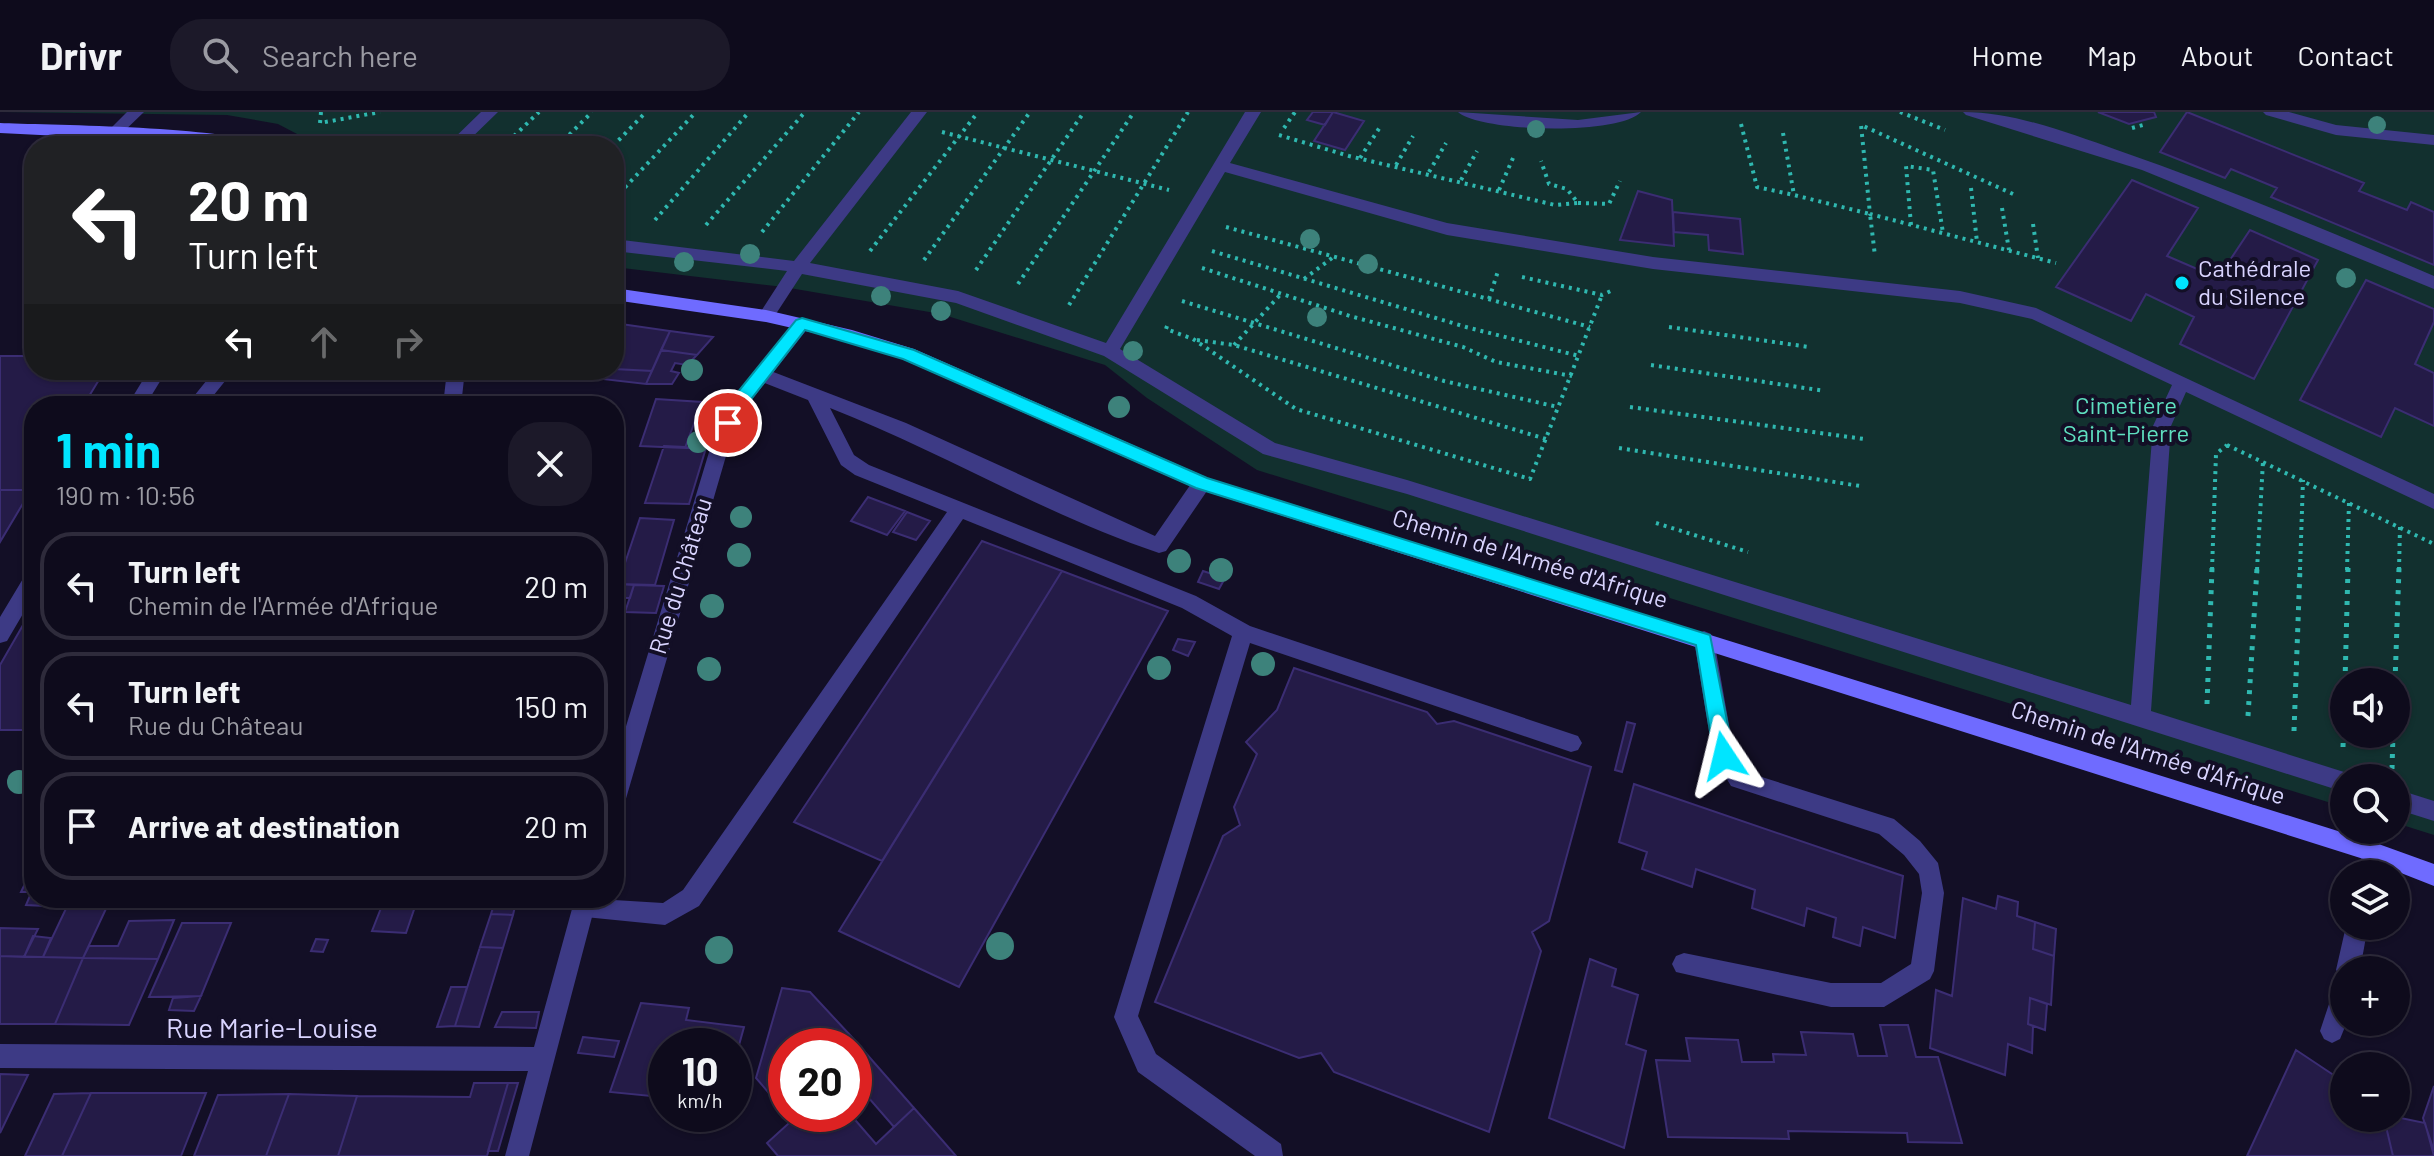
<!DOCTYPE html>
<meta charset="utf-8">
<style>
body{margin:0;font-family:Barlow,sans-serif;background:#1c1929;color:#f1f3f6;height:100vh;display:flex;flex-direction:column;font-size:30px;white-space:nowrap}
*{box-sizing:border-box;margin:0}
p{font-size:26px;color:#9b9ba3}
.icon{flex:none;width:44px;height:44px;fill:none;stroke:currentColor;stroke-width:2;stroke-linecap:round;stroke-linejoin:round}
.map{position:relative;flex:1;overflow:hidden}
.drawer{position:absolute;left:24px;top:284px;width:600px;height:512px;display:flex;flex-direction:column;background:#0e0b1c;border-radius:32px;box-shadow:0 2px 6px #0004,0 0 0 2px #2e2b3b}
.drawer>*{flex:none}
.banner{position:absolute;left:24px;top:24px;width:600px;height:244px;border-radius:32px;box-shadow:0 2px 6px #0004,0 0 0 2px #2e2b3b;background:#202124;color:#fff;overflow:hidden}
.fabs{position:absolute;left:2330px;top:556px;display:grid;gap:16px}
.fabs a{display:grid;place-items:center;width:80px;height:80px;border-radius:50%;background:#0e0b1c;box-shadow:0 2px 6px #0004,0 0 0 2px #2e2b3b;font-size:40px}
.speed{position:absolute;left:648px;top:916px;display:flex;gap:16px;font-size:40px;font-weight:700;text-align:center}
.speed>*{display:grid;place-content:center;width:104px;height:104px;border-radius:50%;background:#0e0b1c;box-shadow:0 2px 6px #0004,0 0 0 2px #2e2b3b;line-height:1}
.speed small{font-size:20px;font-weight:400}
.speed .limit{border:12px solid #d22;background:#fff;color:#111}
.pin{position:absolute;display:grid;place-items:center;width:68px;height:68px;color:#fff;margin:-34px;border:4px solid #fff;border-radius:50%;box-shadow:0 2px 8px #0007}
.me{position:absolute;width:88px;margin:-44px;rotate:350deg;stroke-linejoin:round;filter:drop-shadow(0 0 6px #0008)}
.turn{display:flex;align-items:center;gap:28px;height:168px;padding:0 32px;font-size:36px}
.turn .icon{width:104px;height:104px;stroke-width:2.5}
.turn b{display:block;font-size:56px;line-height:68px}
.lanes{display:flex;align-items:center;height:76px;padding:0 32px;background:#0003;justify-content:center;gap:40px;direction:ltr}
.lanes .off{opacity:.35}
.round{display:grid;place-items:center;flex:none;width:84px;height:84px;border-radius:32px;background:#1c1929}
.head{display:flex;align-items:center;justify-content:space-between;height:136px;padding:0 32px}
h1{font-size:48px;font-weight:700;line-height:60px;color:#00e5ff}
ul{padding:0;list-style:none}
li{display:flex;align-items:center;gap:24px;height:108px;margin:0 16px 12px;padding:0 16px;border:4px solid #2e2b3b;border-radius:32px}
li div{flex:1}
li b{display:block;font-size:30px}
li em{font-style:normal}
header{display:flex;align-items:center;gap:48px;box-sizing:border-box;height:112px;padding:0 40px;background:#0e0b1c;border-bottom:2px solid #2e2b3b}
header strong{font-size:38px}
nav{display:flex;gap:44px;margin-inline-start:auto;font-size:28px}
.search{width:560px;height:72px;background:#1c1929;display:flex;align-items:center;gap:20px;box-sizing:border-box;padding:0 28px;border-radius:32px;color:#9b9ba3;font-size:30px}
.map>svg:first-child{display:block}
.green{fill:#12302f;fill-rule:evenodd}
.building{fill:#241b47;stroke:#3b2d73;stroke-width:2}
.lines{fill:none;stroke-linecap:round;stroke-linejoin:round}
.path-far1{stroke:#2fb8b0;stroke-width:4;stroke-dasharray:3 5;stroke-linecap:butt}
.path{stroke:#2fb8b0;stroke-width:5;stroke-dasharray:4 7;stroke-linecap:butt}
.lane{fill:#3d3a85;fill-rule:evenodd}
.street{fill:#3d3a85;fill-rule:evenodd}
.secondary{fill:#6f6bff;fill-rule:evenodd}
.tree{fill:#3d827b}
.route{fill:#00e5ff;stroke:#0095a6;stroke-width:2}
.poi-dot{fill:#00e5ff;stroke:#130f26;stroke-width:3}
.labels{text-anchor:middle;stroke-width:8;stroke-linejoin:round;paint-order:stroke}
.poi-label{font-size:24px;fill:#d9d4ff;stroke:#130f26;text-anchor:start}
.park-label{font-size:24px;fill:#5fe0c0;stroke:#130f26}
.street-label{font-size:24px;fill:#d9d4ff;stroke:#130f26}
.near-street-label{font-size:28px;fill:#d9d4ff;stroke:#130f26}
</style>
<header>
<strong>Drivr</strong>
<div class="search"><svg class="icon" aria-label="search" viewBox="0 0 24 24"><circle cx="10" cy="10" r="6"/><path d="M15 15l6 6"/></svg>Search here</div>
<nav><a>Home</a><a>Map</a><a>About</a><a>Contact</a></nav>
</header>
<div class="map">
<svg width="2434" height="1044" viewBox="0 0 2434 1044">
<rect width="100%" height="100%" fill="#130f26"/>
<path class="green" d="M0,0H2434V723L2396,711V666H2344V695L1257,358L1147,286L1105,253L941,202L784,175L614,155V34H320L278,12L227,3ZM2344,570H2396V622H2344Z"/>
<path class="building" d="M1313,0H1333L1325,13L1307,8Z
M1333,0L1364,9L1345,38L1314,29Z
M2098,0H2154L2156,5L2129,12Z
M2187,0L2364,71L2359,79L2407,98L2411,90L2434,100V153L2271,85L2277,76L2231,57L2225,66L2160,40Z
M2132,68L2198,96L2167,144L2218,166L2250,118L2318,148L2254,267L2180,232L2194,205L2146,182L2131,209L2056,175Z
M1638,79L1672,88L1674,134L1620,128Z
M1673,100L1740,107L1743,142L1709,138L1708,123L1674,120Z
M2366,168L2434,197V210L2415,252L2434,261V314L2395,296L2381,325L2300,288Z
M614,211L670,219L652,259L614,257Z
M670,219L713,225L697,243L661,238Z
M661,238L697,243L687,253L675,251L671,259L679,261L672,272H646Z
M0,244H34V258H105L83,294H34L31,378H0Z
M614,257L652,259L646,272L585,265L588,258Z
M656,287L702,290L685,336L640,334Z
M664,334L706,336L689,392L645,391Z
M0,378H31L0,430Z
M868,385L905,399L887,423L851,409Z
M907,400L930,409L916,428L893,420Z
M640,406L674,408L655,473L618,472Z
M982,429L1062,459L882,749L794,710Z
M1062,459L1168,499L959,875L839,819Z
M1203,459L1225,466L1219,477L1198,470Z
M618,472L634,473L630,486H614Z
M634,473L664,474L656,501L625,500Z
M34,494V618H0V553Z
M1178,527L1195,530L1188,544L1173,538Z
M1294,556L1427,600L1437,612L1454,609L1591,655L1549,809L1532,820L1541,839L1489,1020L1334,960L1321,941L1299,946L1155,890L1223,724L1240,713L1234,695L1257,642L1246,630L1277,598Z
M1627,610L1635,612L1622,660L1615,658Z
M1634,672L1903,764L1895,826L1863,815L1860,834L1833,825L1836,806L1807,796L1804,814L1752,796L1755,778L1696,757L1692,775L1642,757L1647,740L1619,730Z
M34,753V780H21Z
M32,779L34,786H71L66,795L26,793Z
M1998,784L2018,790L2017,804L2035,810L2033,837L2054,844L2051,893L2030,886L2028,912L2033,914L2032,941L2008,932L2005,963L1930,936L1936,878L1952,884L1963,786L1996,797Z
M71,786H111L83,846L43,845Z
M385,786H418L406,821L372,819Z
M496,786H517L513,803L491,802Z
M491,802L513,803L503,836L480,835Z
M174,808L158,847L83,846L89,834H118L129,809Z
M2035,810L2056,817L2054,844L2033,837Z
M182,811H231L201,884L149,885Z
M0,816L38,817L24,845L0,844Z
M33,824L51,826L43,845H24Z
M316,827L328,828L323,840L311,839Z
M480,835L503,836L479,915L455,914Z
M0,844L83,846L55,912H0Z
M83,846L158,847L129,913L55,912Z
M1590,847L1616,857L1612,874L1638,883L1626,932L1646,939L1624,1036L1549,1006Z
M451,875H467L455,914L437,915Z
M782,876L810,880L849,922L835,934H786V978L775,988L756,966Z
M201,884L194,899L169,898L173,886Z
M2030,886L2047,892L2045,918L2028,912Z
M641,891L689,896L686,908L744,915L734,951V934H666V972L661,985L610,980Z
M502,900H539L536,916L495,915Z
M1880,913H1908L1916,945H1938L1962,1031L1908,1030L1907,1021L1788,1019L1789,1027L1668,1025L1656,948L1690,949L1686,926L1738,928L1742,950H1774L1773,942L1806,943L1801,920L1853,922L1858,944H1887Z
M849,922L914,996L894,1015L854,969V934H835Z
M583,925L619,929L614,945L578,941Z
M2296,938L2344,970V1006H2384L2393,1044H2247Z
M0,962L28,963L0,1021Z
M474,971H508L487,1044H338L357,984L470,985Z
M508,971H518L498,1039H488Z
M2434,974V1039L2423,1006Z
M91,981H206L181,1044H62Z
M91,981L62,1044H25L54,982Z
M289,982L266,1044H194L218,983Z
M289,982L357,984L338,1044H266Z
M914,996L956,1044H778L767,1031L799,1002H850L876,1032Z
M2396,1005L2425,1011L2434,1044H2393L2384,1006Z"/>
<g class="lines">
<path class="path-far1" d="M321,0L320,11L380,0
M1900,0L1945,18
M1741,12L1757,75L1794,83
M1284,16L1295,0
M2132,16L2143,13
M942,20L1169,78
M1783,21L1794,83L1870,102L1875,144
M1279,23L1349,44L1555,93L1578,91L1567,77L1549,72L1541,49
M514,24L539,0
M558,34L592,0
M613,34L646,0
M1360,46L1380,15
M1396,53L1413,24
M1429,60L1446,31
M1461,68L1477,39
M1971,76L1977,130
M1499,78L1513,46
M2013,82L1861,13L1870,102L2056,151
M614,87L696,0
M1578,91L1609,92L1620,69
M2002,96L2009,138
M655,108L749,0
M2033,112L2038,146
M706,113L805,0
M1911,113L1906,54L1933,58L1943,121
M1226,115L1590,215
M762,120L859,0
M870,139L978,0
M1212,139L1466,215L1579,244
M924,148L1030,0
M1202,156L1350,204L1463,235L1496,250L1572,264
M976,158L1084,0
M1522,165L1602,183L1613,178
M1304,167L1332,146
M1018,172L1134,0
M1489,187L1498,159
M1182,189L1444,269L1558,295
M1069,193L1188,0
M1167,214L1166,217L1193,227L1296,297L1530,367L1602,183
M1669,215L1809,235
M1197,228L1234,233L1546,327
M1234,233L1280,183
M1651,253L1825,279
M1630,295L1864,327
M2227,333L2434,432
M1619,336L1860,374
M1656,411L1748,440
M2212,458L2216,342L2227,333L2225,329
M2257,458L2263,349
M2300,458L2303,368
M2347,458L2349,390
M2399,458L2400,415"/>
<path class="path" d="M2345,570L2348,456
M2395,570L2399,456
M2207,592L2212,456
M2248,604L2257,456
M2294,619L2300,456
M2343,635L2344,604
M2392,657L2393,622"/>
<path class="lane" d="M127,0H144L118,25H108V19Z
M481,0H498L463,34H446Z
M911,0H927L810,151L958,179L1106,231L1245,0H1261L1230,51L1447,111L1653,145L1960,179L2036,196L2434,382V397L2186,280L2171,314L2151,599L2344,660L2353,666H2344V680L1407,382L1263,342L1104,244L956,191L802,162L772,208L766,210L758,204L787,159L614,139V127L794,149ZM1225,60L1447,123L1653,157L1960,191L2032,207L2172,273L2153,314L2131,593L1407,368L1275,331L1120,237Z
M1458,0L1578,8L1641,0C1618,24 1480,20 1458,0Z
M1963,0C2015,0 2068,21 2117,38C2224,75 2329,119 2434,164V177L2142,58L1966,3Z
M2263,0H2289L2336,13L2434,23V33L2336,23L2266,3Z
M763,256L906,311L1155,424L1195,366H1209L1211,371L1209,376L1166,439L1159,441C1046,403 942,340 830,296L854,343L869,353L1196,484L1250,514L1578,624L1582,631L1578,638L1571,640L1250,531L1138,904L1156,942L1281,1032L1283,1044H1255L1138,960L1114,905L1232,524L1182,496L963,407L699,794L665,813L575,804L572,796L575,788L581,786L663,791L683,778L947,400L855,363L841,353L808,288L757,268L754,263Z
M215,258H234L205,294H186Z
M447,258H465L461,294H443Z
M1704,519L1711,522L1714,528L1734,641L1746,660L1894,707L1920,729L1938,751L1944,781L1934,859L1930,867L1884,895H1831L1676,860L1672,852L1676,844L1684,841L1831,871H1881L1911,852L1922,781L1919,762L1904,743L1879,722L1731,674L1713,644L1694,528L1697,522Z
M2396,677L2434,689V709L2396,697Z
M2373,730L2381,733L2384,740L2379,762H2357L2365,733Z
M2346,814H2368L2360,858H2344V910H2347L2340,927L2332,931L2324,927L2320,919L2336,871L2344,868L2336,858Z"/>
<path class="street" d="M802,206L811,212L808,216L743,299L731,327L625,690L622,697L614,700V654L713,327L729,291L796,208Z
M149,258H167L145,294H127Z
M34,458V483L7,529L0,531V505L27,460Z
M575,786H597L529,1044H505L528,959L0,956V932L534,935Z"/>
<path class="secondary" d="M0,11C41,13 239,14 260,34L0,21Z
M614,176L766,198L852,218L914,237L1208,366L2373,730L2434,752V774L2373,750L1195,376L902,247L845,228L766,210L614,188Z"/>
</g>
<g class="tree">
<circle cx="2377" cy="13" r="9"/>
<circle cx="1536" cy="17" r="9"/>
<circle cx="1310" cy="127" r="10"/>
<circle cx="750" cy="142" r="10"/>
<circle cx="684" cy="150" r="10"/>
<circle cx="1368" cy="152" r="10"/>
<circle cx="2346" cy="166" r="10"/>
<circle cx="881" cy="184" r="10"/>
<circle cx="941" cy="199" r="10"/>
<circle cx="1317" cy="205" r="10"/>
<circle cx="1133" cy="239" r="10"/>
<circle cx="692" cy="258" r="11"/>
<circle cx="1119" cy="295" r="11"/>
<circle cx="698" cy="330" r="11"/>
<circle cx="741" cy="405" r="11"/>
<circle cx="739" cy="443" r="12"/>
<circle cx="1179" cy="449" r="12"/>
<circle cx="1221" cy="458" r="12"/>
<circle cx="712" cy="494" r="12"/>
<circle cx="1263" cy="552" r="12"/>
<circle cx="1159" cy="556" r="12"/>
<circle cx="709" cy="557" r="12"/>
<circle cx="19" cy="670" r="12"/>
<circle cx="1000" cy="834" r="14"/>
<circle cx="719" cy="838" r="14"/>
</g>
<path class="route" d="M802,206L914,238L1207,366L1710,523L1734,644L1731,650H1717L1714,644L1696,533L1196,376L903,247L805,218L742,299L734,316H723L720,311L729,291L796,208Z"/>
<circle class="poi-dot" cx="2182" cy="171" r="8"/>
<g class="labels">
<g class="poi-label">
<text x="2198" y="165">Cathédrale<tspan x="2198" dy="28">du Silence</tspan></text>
</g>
<g class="park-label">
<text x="2126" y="302">Cimetière<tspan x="2126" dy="28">Saint-Pierre</tspan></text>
</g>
<g class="street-label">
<text transform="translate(1530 447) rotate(17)" y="8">Chemin de l'Armée d'Afrique</text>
<text transform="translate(681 464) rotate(-73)" y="8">Rue du Château</text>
<text transform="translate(2148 641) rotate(18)" y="8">Chemin de l'Armée d'Afrique</text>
</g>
<g class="near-street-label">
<text x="272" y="926">Rue Marie-Louise</text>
</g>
</g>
</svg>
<div class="fabs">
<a><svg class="icon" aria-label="sound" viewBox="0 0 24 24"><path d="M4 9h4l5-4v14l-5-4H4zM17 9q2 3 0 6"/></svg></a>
<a><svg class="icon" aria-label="search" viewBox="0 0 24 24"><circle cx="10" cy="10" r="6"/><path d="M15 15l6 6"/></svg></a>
<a><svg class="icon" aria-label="layers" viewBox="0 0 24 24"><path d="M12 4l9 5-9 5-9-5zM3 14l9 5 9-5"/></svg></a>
<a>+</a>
<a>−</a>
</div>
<div class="speed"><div>10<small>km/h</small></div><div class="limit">20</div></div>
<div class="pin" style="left:728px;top:311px;background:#d93025"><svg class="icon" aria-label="arrive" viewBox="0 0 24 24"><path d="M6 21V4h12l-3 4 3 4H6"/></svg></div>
<svg class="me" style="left:1724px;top:644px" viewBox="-20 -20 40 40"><path d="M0-17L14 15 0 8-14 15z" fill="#00e5ff" stroke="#fff" stroke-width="4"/></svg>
<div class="banner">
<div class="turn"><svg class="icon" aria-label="left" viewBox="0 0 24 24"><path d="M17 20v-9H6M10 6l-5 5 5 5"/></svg><div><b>20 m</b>Turn left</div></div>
<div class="lanes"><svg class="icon" aria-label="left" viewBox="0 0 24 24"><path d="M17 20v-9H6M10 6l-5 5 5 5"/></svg><svg class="icon off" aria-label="ahead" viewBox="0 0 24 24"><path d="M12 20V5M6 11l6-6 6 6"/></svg><svg class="icon off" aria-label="right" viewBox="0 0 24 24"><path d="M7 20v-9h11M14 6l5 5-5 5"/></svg></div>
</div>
<section class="drawer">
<div class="head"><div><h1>1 min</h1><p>190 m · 10:56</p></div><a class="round"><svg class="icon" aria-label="close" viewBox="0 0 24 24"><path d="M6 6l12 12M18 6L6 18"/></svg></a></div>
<ul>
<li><svg class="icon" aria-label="left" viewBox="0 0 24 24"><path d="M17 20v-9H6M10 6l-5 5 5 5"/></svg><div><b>Turn left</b><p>Chemin de l'Armée d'Afrique</p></div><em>20 m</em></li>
<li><svg class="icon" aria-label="left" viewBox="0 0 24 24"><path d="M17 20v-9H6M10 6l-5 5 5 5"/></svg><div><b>Turn left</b><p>Rue du Château</p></div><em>150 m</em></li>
<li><svg class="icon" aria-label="arrive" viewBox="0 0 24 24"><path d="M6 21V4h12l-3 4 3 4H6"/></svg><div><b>Arrive at destination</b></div><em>20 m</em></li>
</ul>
</section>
</div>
